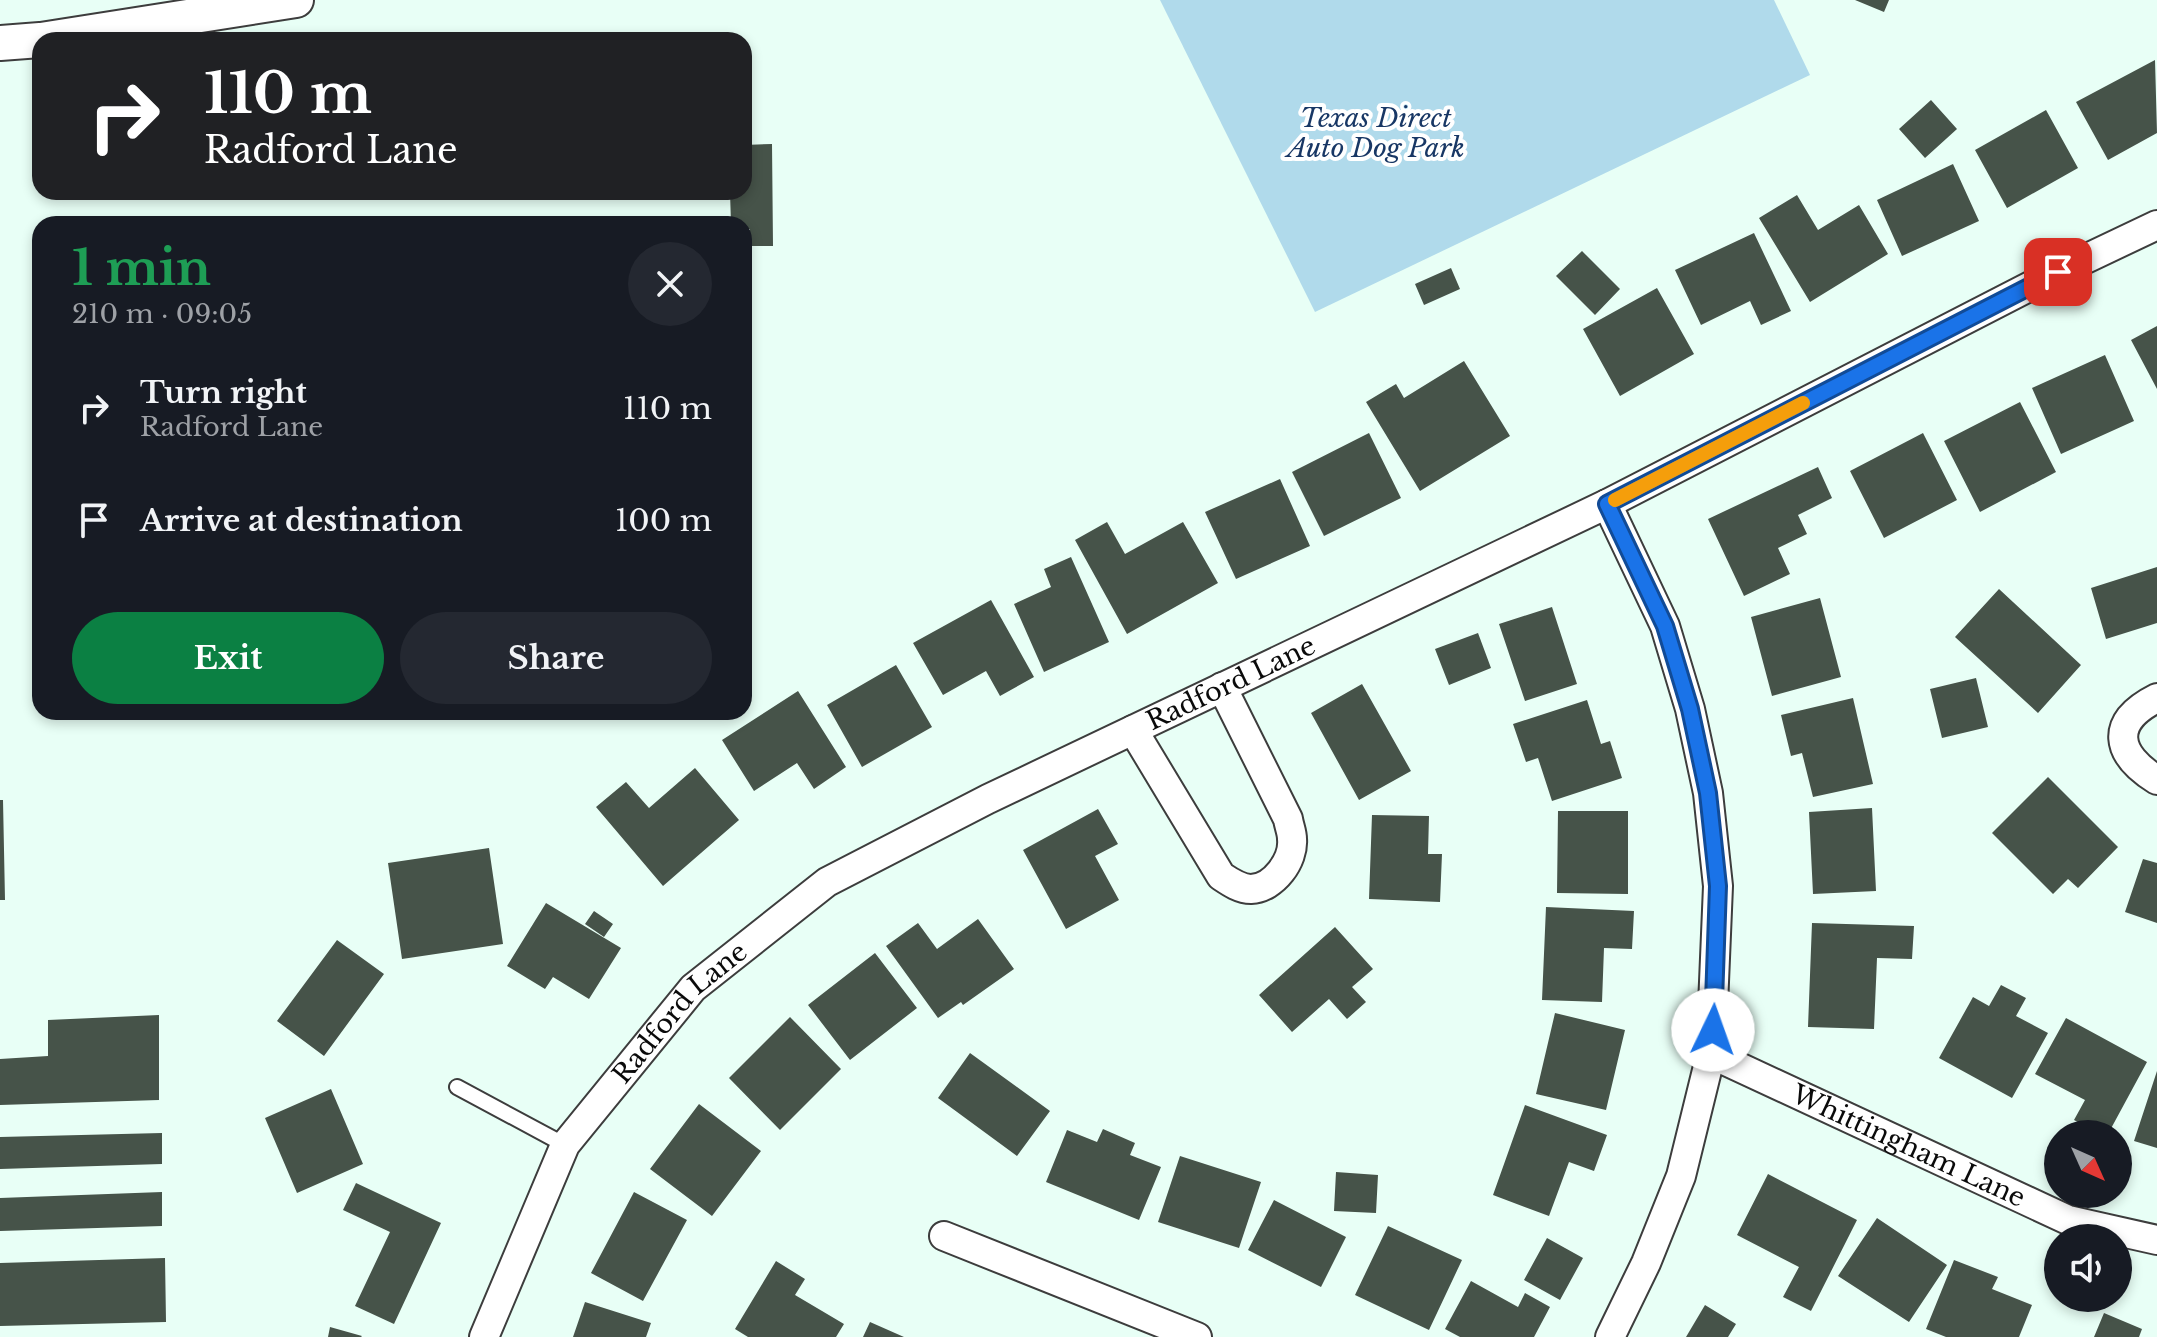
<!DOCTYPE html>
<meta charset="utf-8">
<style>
body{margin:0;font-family:"Libre Baskerville",serif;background:#242831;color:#f1f3f6;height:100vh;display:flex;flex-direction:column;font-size:30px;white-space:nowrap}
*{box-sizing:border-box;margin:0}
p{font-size:26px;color:#9ea1a6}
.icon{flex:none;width:44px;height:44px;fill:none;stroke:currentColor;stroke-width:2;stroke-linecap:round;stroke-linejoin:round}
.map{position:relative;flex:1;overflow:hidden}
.drawer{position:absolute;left:32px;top:216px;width:720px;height:504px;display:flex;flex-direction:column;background:#171b24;border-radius:24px;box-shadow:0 4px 12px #0003}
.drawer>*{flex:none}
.banner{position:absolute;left:32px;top:32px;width:720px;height:168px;border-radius:24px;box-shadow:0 4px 12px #0003;background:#202124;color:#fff;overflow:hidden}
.needle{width:52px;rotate:135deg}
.fabs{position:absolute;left:2044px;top:1120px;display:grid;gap:16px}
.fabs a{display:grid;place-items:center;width:88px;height:88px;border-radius:50%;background:#171b24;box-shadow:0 4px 12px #0003;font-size:40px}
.pin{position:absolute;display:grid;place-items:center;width:68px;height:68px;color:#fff;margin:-34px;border-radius:16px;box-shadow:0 4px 12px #0006}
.me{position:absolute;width:88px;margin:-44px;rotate:3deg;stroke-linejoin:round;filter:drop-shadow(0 0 6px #0008)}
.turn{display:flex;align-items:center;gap:28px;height:168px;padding:0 40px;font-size:36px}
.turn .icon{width:104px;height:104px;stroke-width:2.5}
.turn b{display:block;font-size:56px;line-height:68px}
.round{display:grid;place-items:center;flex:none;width:84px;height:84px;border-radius:42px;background:#242831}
.headline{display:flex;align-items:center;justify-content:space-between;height:136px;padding:0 40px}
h1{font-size:48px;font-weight:700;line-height:60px;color:#1e9e55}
.primary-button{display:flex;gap:16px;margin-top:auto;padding:16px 40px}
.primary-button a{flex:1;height:92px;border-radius:48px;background:#0b8043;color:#fff;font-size:32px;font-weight:700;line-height:92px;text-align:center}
.primary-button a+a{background:#242831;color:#f1f3f6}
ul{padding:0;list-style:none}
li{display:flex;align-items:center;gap:24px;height:112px;padding:0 40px}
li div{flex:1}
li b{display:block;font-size:30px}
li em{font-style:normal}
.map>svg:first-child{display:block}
.green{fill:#b0daeb}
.building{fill:#465349}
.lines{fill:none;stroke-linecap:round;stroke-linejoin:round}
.service-casing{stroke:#3d3d3d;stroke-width:18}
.minor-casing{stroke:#3d3d3d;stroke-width:32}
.tertiary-casing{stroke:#3d3d3d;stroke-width:38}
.service{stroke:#fff;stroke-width:14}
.minor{stroke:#fff;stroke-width:28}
.tertiary{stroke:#fff;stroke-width:34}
.route-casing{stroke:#114b97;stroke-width:20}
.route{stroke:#1a73e8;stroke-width:14}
.slow{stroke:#f59e0b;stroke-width:14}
.labels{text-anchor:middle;stroke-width:8;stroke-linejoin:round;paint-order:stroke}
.park-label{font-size:26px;font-style:italic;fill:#183765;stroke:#fff}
.street-label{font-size:26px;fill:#0a0a0a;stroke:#fff}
</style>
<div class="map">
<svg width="2157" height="1337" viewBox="0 0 2157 1337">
<rect width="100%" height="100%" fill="#e8fff6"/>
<path class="green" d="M1160,0H1774L1810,75L1315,312Z"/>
<path class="building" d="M1855,0H1889L1884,12Z
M2155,60L2157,133L2108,160L2076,102Z
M1931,100L1957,129L1925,158L1899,129Z
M2046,110L2078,168L2007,208L1975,150Z
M772,144L773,246H750V229H744V224H731L730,192H744V145Z
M1953,164L1979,221L1902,256L1877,200Z
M1797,195L1818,230L1859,205L1888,254L1810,302L1759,218Z
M1754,233L1791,311L1761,325L1750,301L1701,325L1675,270Z
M1582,251L1620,289L1595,315L1556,276Z
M1451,268L1460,289L1424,305L1415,284Z
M1657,288L1694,354L1620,396L1583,329Z
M2157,326V389L2131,340Z
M2105,355L2134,421L2061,454L2032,388Z
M1464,361L1510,436L1420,491L1366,402L1396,384L1404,398Z
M2020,402L2056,472L1980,512L1944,441Z
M1369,433L1401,498L1324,536L1292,472Z
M1923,433L1957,500L1884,538L1850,471Z
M1818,467L1832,498L1798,515L1807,534L1778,548L1790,574L1744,596L1708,519Z
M1280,479L1310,546L1236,579L1205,512Z
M1107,522L1125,554L1183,522L1218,583L1127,634L1075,540Z
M1071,557L1109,642L1044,672L1014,604L1051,587L1044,569Z
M2157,567V623L2106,639L2091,588Z
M1999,589L2081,665L2038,713L1955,637Z
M1820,598L1841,677L1772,696L1751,617Z
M991,600L1034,677L1000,696L986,671L943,695L913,643Z
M1552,607L1577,684L1525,701L1499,624Z
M1478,633L1491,668L1449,685L1435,649Z
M896,665L932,727L862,767L827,705Z
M1976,678L1988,727L1942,738L1930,689Z
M1362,684L1411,771L1359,800L1311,713Z
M798,691L846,767L814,789L797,763L754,791L722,740Z
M1853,698L1873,784L1813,797L1802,753L1791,756L1781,715Z
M1587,700L1601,744L1610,741L1622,778L1552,801L1538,758L1526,762L1513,724Z
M695,768L739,820L663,886L596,807L626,782L649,808Z
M2048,777L2118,847L2078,888L2068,879L2053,894L1992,833Z
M0,800H3L5,900H0Z
M1872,808L1876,891L1813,894L1809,812Z
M1098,809L1118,844L1095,856L1119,900L1066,929L1023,850Z
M1558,811H1628V894L1557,893Z
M1372,815L1429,816L1428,854H1442L1440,902L1369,899Z
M489,848L503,944L402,959L388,863Z
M2143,859L2157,863V923L2125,912Z
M546,903L621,948L589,999L553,977L545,989L507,966Z
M1546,907L1634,911L1632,949L1604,948L1602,1002L1542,1000Z
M594,911L613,924L604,937L585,924Z
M978,919L1014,969L963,1005L961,1002L938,1018L886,946L918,923L937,949Z
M1812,923L1914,926L1912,959L1877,958L1874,1029L1808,1027Z
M1335,927L1373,969L1352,987L1366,1002L1347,1019L1329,999L1292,1032L1259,995Z
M337,940L384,974L324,1056L277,1021Z
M875,953L917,1008L850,1060L808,1005Z
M2001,985L2026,998L2016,1016L2048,1033L2012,1098L1939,1058L1973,997L1989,1006Z
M1555,1013L1625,1030L1606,1110L1536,1094Z
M159,1015V1100L0,1105V1059L48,1056V1020Z
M790,1017L841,1069L780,1130L729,1078Z
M2066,1018L2147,1062L2108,1134H2100L2074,1120L2085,1100L2035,1074Z
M970,1053L1050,1111L1017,1156L938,1098Z
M2157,1071V1148L2134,1141Z
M331,1089L363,1164L297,1193L265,1118Z
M699,1104L761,1151L712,1216L650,1169Z
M1525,1105L1607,1135L1594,1171L1569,1162L1549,1216L1493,1195Z
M1103,1129L1135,1143L1130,1155L1161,1167L1139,1220L1046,1182L1067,1130L1097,1142Z
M162,1133V1164L0,1169V1137Z
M1180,1156L1261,1182L1239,1248L1158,1222Z
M1336,1172L1378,1175L1376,1213L1334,1211Z
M1768,1174L1857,1220L1811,1311L1783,1297L1799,1267L1737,1235Z
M356,1183L441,1223L394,1324L355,1306L390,1232L343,1210Z
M162,1192V1226L0,1231V1198Z
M634,1192L687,1220L643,1301L591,1273Z
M1274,1200L1346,1237L1321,1287L1248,1250Z
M1877,1218L1947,1265L1909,1322L1838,1276Z
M1388,1226L1462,1260L1429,1330L1355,1295Z
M1547,1238L1583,1258L1560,1300L1524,1280Z
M165,1258L166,1322L0,1326V1263Z
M1954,1260L1998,1277L1992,1289L2032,1305L2019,1337H1946L1926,1329Z
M776,1261L805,1279L795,1295L844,1324L836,1337H748L735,1329Z
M1471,1281L1518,1307L1525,1293L1550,1307L1534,1337H1460L1445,1329Z
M585,1302L651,1323L646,1337H573Z
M1705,1305L1736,1324L1728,1337H1686Z
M2104,1313L2142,1329L2139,1337H2094Z
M870,1322L904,1337H863Z
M330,1327L362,1336L361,1337H328Z"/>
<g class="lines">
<g class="service-casing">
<path id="service" d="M457,1087L565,1145"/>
</g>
<g class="minor-casing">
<g id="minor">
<path d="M1607,504L1665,626L1690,709L1708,793L1718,886L1711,1054L1681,1176L1646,1263L1610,1337"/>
<path d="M2157,698C2109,722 2115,754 2157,780"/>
<path d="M1133,730L1221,876C1230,882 1240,889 1251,889C1274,888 1294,860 1292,839C1292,832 1289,826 1288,819L1222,687"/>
<path id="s1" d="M1711,1054L2068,1220L2157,1240"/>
<path d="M944,1236L1197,1337"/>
<path id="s2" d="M484,1337L565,1145L693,988L827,882L988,799L1607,504L2058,272L2157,225"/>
</g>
</g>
<g class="tertiary-casing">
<path id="tertiary" d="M41,40L296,0
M0,43L40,40"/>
</g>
<use href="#service" class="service"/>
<use href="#minor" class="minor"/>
<use href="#tertiary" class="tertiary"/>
</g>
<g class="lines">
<g class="route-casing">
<path id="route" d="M1713,1030L1718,886L1708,793L1690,709L1665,626L1607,504L2058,272"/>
</g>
<use href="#route" class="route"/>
<path class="slow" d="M1615,500L1803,403"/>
</g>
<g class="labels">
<g class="park-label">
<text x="1376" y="127">Texas Direct<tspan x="1376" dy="30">Auto Dog Park</tspan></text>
</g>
<g class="street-label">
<text dy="9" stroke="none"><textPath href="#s2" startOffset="1032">Radford Lane</textPath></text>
<text dy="9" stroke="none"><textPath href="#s2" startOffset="384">Radford Lane</textPath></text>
<text dy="9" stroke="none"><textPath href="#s1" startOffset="218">Whittingham Lane</textPath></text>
</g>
</g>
</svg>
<div class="fabs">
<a><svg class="needle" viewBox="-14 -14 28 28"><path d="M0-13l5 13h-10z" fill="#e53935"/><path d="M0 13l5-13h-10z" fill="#9ea1a6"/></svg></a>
<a><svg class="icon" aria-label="sound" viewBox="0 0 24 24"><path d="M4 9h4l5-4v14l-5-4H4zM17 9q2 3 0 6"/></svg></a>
</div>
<div class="pin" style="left:2058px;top:272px;background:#d93025"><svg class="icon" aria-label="arrive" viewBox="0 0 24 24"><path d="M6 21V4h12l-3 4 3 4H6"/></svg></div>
<svg class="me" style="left:1713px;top:1030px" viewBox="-20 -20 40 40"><circle r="19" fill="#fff"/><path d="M0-13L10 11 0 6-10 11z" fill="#1a73e8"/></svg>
<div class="banner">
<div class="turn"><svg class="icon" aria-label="right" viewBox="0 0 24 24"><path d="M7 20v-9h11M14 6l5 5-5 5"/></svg><div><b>110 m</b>Radford Lane</div></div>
</div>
<section class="drawer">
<div class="headline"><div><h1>1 min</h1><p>210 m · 09:05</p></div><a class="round"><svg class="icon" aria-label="close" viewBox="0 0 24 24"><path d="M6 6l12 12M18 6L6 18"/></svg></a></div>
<ul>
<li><svg class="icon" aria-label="right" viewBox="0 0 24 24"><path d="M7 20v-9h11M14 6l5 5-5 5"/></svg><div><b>Turn right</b><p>Radford Lane</p></div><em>110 m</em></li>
<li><svg class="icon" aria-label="arrive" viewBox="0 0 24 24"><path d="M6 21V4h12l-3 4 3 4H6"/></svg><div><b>Arrive at destination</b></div><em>100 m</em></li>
</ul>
<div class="primary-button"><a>Exit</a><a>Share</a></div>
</section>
</div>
